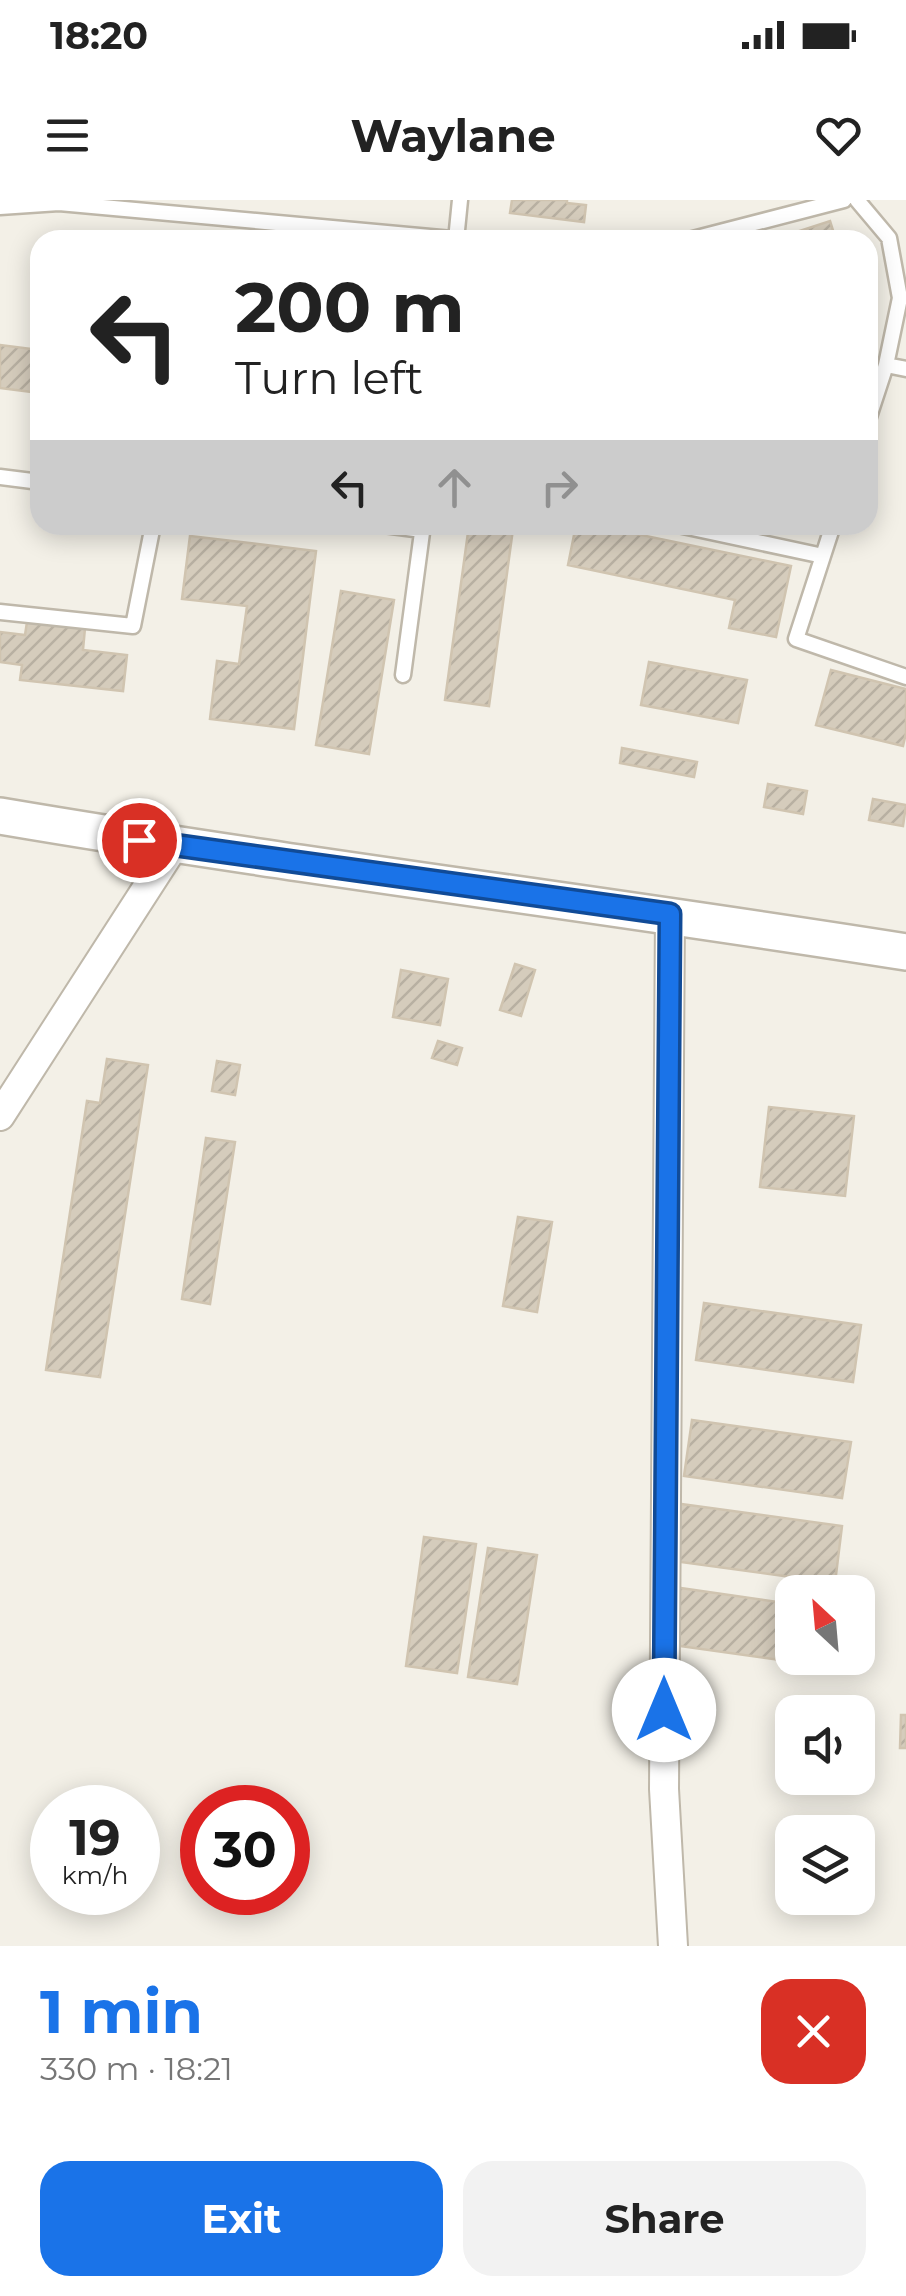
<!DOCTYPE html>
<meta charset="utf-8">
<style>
body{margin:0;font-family:Montserrat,sans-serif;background:#f2f2f2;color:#222;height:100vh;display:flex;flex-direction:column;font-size:38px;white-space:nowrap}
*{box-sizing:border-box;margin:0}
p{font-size:32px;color:#767676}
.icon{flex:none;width:55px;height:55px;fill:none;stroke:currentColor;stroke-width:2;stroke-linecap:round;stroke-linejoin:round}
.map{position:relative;height:1746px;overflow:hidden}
.side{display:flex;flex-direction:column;background:#fff;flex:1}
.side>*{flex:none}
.hud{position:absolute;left:30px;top:30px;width:848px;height:305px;border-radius:30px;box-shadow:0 5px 25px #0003;background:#fff;color:#222;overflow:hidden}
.needle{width:65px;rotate:334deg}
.buttons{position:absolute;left:775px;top:1375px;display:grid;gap:20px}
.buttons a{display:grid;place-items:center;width:100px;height:100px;border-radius:20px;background:#fff;box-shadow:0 5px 25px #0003;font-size:50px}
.speed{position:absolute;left:30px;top:1585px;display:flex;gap:20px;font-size:50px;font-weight:700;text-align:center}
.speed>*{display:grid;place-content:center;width:130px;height:130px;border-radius:50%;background:#fff;box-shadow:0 5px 25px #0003;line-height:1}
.speed small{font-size:25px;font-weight:400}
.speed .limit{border:15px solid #d22;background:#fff;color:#111}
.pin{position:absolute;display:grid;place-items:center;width:85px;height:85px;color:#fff;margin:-42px;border:5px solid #fff;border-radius:50%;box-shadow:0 2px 10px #0007}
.me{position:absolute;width:110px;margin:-55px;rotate:0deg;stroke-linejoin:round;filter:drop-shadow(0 0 8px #0008)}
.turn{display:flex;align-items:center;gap:35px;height:210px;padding:0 40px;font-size:45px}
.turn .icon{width:130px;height:130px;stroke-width:2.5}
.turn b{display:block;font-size:70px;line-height:85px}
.lanes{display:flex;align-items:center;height:95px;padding:0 40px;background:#0003;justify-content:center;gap:50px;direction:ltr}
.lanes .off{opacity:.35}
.round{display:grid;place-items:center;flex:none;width:105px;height:105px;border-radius:30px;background:#f2f2f2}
.summary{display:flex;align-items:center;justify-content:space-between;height:170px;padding:0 40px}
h1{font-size:60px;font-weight:700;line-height:75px;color:#1a73e8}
.button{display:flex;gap:20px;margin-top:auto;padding:20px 40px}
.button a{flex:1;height:115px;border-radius:30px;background:#1a73e8;color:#fff;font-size:40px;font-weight:700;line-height:115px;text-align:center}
.button a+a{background:#f2f2f2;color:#222}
.status{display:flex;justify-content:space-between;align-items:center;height:70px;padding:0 50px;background:#fff;direction:ltr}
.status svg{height:28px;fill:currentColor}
header{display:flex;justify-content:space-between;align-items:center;height:130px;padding:0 40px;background:#fff;font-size:45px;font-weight:700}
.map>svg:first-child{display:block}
.building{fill:url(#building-hatch);stroke:#d0c4b0;stroke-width:2.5}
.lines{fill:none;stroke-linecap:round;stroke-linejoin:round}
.service-casing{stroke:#bfb8aa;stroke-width:19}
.minor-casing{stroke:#bfb8aa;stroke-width:32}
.tertiary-casing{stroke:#bfb8aa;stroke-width:40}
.service{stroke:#fff;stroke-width:14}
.minor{stroke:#fff;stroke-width:28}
.tertiary{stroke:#fff;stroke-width:35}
.route-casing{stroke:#114b97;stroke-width:25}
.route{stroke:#1a73e8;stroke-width:18}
</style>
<div class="status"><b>18:20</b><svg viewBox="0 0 49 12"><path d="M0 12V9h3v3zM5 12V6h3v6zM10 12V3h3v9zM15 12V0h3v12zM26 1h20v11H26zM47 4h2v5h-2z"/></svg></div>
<header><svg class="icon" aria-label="menu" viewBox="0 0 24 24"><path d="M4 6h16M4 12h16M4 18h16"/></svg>Waylane<svg class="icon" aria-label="heart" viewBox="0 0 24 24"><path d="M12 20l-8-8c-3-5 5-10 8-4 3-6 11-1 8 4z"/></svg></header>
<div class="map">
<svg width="906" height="1746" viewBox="0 0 906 1746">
<defs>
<pattern id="building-hatch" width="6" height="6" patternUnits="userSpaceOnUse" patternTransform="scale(2.5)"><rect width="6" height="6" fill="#d5ccbc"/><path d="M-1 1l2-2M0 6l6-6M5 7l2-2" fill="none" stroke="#b8b0a2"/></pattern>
</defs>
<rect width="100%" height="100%" fill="#f3f0e7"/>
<path class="building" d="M512,0H567V3L586,5L584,22L510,13Z
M830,21L836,40H772Z
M0,145L40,150V193L0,188Z
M469,325L513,329L489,506L445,500Z
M576,325H593L791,366L776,437L729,428L735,400L568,365Z
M190,336L316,351L294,529L210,519L217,461L239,464L247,406L182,399Z
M341,391L394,400L369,554L316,545Z
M27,422L85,428L83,450L127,455L123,491L20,480L22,465L0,462V432L25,435Z
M649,462L747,480L738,523L641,505Z
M831,470L906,489V533L903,546L816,525Z
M622,548L697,562L694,577L620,563Z
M768,584L807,591L803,614L764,607Z
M873,599L906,605L903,626L869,620Z
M515,764L535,770L521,816L500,810Z
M401,770L448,779L440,825L393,817Z
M438,841L462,848L457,865L432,858Z
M107,859L148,865L100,1177L46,1170L87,901L100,903Z
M217,861L240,865L235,895L212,891Z
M769,907L854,916L845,996L760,987Z
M206,938L235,942L210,1104L182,1099Z
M518,1017L552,1022L537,1112L503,1106Z
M704,1103L861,1125L853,1182L696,1160Z
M692,1220L851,1242L842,1298L684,1276Z
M674,1303L842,1326L835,1383L666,1360Z
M424,1337L476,1344L457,1473L406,1466Z
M488,1348L537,1355L517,1484L468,1477Z
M660,1385L792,1404V1458H825L824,1466L651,1442Z
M901,1515H906V1548H900Z"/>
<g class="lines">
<g class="service-casing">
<path id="service" d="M857,0L889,38L900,98L886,165L868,220
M0,7L59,3L463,40
M456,40L460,0
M689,40L844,0
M886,165L906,169
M0,277L40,282
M384,325L422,330
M678,325L823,356
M833,325L796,439L906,477
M0,412L133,426L153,325
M403,475L423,325"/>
</g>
<g class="minor-casing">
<path id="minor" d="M670,714L664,1589L673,1746
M0,916L174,646"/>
</g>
<g class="tertiary-casing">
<path id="tertiary" d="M0,616C301,667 604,704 906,752"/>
</g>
<use href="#service" class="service"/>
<use href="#minor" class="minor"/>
<use href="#tertiary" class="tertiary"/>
</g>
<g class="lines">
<g class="route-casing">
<path id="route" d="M139,640L670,714L664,1510"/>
</g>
<use href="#route" class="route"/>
</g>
</svg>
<div class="buttons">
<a><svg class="needle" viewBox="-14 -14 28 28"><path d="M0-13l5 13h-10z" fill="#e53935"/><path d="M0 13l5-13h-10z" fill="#767676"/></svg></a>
<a><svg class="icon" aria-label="sound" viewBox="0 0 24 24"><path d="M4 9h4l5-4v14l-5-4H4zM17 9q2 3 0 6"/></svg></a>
<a><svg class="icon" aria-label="layers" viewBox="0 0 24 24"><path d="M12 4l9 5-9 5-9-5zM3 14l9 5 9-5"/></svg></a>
</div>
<div class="speed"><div>19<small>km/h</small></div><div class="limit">30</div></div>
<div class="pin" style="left:139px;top:640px;background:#d93025"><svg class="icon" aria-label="arrive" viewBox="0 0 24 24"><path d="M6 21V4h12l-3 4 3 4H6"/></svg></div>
<svg class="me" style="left:664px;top:1510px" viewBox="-20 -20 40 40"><circle r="19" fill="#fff"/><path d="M0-13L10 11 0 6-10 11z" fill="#1a73e8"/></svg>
<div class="hud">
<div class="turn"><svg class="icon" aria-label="left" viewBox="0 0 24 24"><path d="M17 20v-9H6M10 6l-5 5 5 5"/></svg><div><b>200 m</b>Turn left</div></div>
<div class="lanes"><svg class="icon" aria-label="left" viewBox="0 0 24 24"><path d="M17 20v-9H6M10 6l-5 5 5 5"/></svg><svg class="icon off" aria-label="ahead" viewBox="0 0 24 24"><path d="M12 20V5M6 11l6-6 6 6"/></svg><svg class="icon off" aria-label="right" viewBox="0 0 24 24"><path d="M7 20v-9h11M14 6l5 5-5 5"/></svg></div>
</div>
</div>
<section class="side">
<div class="summary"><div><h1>1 min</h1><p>330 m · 18:21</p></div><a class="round" style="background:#d93025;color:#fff"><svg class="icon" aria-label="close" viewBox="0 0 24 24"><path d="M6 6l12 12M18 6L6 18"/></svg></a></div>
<div class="button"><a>Exit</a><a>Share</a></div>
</section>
